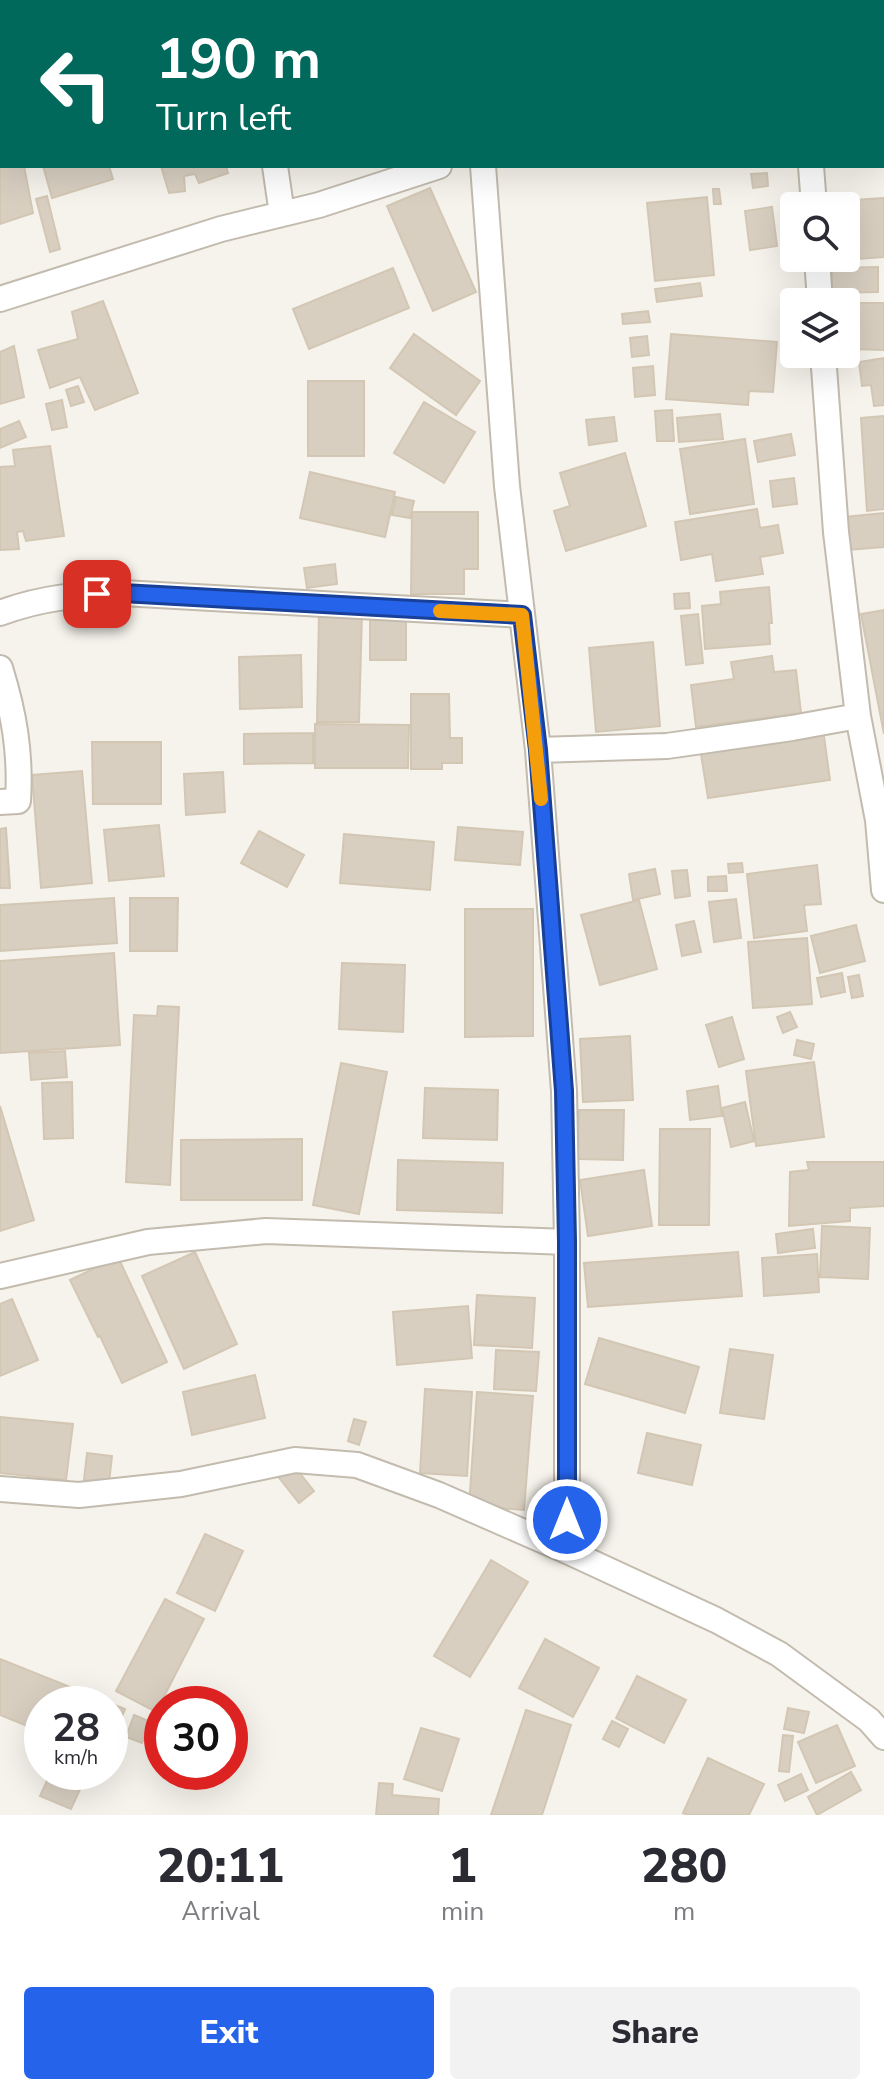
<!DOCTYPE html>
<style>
body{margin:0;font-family:"Nunito Sans",sans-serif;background:#f2f2f3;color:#2b2b33;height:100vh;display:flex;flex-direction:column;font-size:30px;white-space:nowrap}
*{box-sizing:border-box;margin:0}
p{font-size:26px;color:#7c7c81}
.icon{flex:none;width:44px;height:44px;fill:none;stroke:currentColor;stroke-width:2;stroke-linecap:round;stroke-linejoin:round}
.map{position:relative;height:1815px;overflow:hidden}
.details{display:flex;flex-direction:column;background:#fff;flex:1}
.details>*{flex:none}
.top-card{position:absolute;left:0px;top:0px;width:884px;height:168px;box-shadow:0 8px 32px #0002;background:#00695c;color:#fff;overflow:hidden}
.buttons{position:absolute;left:780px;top:192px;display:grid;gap:16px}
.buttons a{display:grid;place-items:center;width:80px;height:80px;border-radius:8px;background:#fff;box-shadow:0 8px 32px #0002;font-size:40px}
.speed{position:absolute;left:24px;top:1686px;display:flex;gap:16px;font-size:40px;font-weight:700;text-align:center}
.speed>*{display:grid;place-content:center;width:104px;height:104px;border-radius:50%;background:#fff;box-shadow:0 8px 32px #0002;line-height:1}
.speed small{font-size:20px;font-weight:400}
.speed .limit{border:12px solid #d22;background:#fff;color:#111}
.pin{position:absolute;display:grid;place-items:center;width:68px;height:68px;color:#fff;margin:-34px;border-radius:16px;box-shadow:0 4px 12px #0006}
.me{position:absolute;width:88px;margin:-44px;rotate:0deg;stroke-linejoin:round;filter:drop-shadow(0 0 6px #0008)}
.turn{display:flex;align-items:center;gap:28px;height:168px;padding:0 24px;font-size:36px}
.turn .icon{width:104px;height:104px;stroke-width:2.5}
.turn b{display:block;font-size:56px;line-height:68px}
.eta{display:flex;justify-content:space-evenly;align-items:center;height:136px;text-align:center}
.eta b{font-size:48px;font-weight:800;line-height:56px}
.button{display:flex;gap:16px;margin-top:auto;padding:16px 24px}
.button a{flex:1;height:92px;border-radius:8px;background:#2563eb;color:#fff;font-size:32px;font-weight:800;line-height:92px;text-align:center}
.button a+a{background:#f2f2f3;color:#2b2b33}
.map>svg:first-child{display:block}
.building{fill:#d8cfc1;stroke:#d3c7b4;stroke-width:2}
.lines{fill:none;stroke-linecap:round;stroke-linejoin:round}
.minor-casing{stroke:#c2bbae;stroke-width:28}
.minor{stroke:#fff;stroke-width:24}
.route-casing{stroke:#184099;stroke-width:20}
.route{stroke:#2563eb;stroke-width:14}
.slow{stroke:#f59e0b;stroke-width:14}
</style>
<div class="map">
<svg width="884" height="1815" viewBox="0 0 884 1815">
<rect width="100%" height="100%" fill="#f6f3ec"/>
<path class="building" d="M0,0H24L25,2H2V91L0,85Z
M0,157H2V166H24L33,213L0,224Z
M43,166H109L113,179L52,198Z
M161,166H226L228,173L199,183L195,174L184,176L185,191L169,193Z
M767,173L768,186L753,188L751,174Z
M430,188L476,292L433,311L387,206Z
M713,189H719L721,204H714Z
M47,196L60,249L50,252L36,199Z
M707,197L714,275L655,281L647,203Z
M884,198V257L828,261V258H846V206H824V202Z
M772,207L777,246L750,250L745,211Z
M878,267V292L832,293V268Z
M393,268L409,308L309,349L293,309Z
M700,283L702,296L657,302L655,289Z
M103,301L138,393L95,410L80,377L50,388L38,350L78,339L72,312Z
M853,303H884V350L853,349Z
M648,311L650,322L623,324L622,314Z
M414,334L480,381L456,415L390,368Z
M671,334L777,342L773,392L749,391L748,405L666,399Z
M647,336L649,355L632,357L630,338Z
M14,346L24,397L0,404V352Z
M884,358V405L874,406L871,385L862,386L859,362Z
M653,366L655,395L635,397L633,368Z
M308,381H364V456H308Z
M78,386L84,402L71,406L66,390Z
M62,400L67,427L52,430L46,404Z
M424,402L475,432L444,483L394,453Z
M672,410L674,441H657L655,411Z
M720,414L723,439L679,442L677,418Z
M884,416V509L867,511L861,418Z
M614,417L617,441L589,445L586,420Z
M19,421L26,437L0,448V429Z
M791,434L795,455L758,462L754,441Z
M745,439L754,504L690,514L680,449Z
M50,446L64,536L26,541L23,531L17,532L19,549L0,550V467L15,466L13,450Z
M625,453L646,526L566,551L554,511L570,506L560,473Z
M310,472L395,492L385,537L300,518Z
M794,478L797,504L773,507L770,481Z
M396,497L414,501L410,518L392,515Z
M757,509L760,528L778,525L783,553L760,557L763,574L716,581L712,554L681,560L675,522Z
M412,512H478V569H464V594H411Z
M884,513V547L848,550L845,517Z
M335,564L337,584L307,588L304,568Z
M769,587L772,623H769L770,644L705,649L702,606L721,604L720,592Z
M689,593L690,608L675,609L674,594Z
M884,610V734L861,614Z
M319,612H362L359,722H317Z
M370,614H406V660H370Z
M698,614L703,663L686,665L681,616Z
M653,642L660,726L596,732L589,648Z
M301,655L302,707L240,709L239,657Z
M772,656L774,672L796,670L801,713L696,727L691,685L734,679L731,662Z
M411,694H449L450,738H462V763H442V769H411Z
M315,724L409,725L408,768H315Z
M823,729L830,780L708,798L700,748Z
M313,733V763L244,764V734Z
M92,742H161V804H93Z
M82,771L92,883L41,888L32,775Z
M223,772L225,812L186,815L184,774Z
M159,825L164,876L109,881L104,830Z
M458,827L523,832L520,865L455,860Z
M6,828L10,888H0V829Z
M259,831L304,855L287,887L241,863Z
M344,834L434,842L430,890L340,883Z
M742,863L743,872L729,873L728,864Z
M817,865L821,904L804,905L807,931L754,938L747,874Z
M655,869L660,894L633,900L629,874Z
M687,870L690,896L675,898L672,871Z
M726,876L727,891H708V877Z
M114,898L117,943L0,951V905Z
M130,898H178L177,951H130Z
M736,899L741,938L714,942L709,902Z
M639,900L657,969L600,985L581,915Z
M465,909H533V1036L465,1037Z
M694,921L701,952L682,956L676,925Z
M856,925L865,961L820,973L811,936Z
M807,938L812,1004L753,1008L748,942Z
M114,953L120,1045L0,1053V961Z
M342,963L405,965L403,1032L339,1029Z
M842,973L845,992L821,997L817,978Z
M859,975L863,996L852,998L848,977Z
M158,1006L179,1007L170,1185L126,1182L134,1015L157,1016Z
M790,1012L797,1027L783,1033L777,1017Z
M732,1017L744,1059L719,1067L706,1025Z
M630,1036L633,1100L583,1102L580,1039Z
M797,1040L814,1044L811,1059L794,1055Z
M65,1051L67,1077L31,1080L29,1053Z
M814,1062L824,1137L756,1146L746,1071Z
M341,1063L387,1072L359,1214L313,1205Z
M72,1082L73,1138L44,1139L42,1083Z
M718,1086L722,1116L690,1120L687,1091Z
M425,1088L498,1090L497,1140L423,1138Z
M745,1102L754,1141L731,1147L722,1108Z
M0,1106L34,1220L0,1231Z
M579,1110H624L623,1160L578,1159Z
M660,1129H710L709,1225H659Z
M302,1139V1200H181V1140Z
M398,1160L503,1163L502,1213L397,1210Z
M807,1162H884V1206L850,1208V1221L789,1226L790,1172L809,1170Z
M644,1170L652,1226L588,1236L580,1180Z
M822,1226L870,1228L868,1279L820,1277Z
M813,1229L815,1248L778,1253L776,1234Z
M195,1252L237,1344L184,1369L142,1276Z
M738,1252L742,1296L588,1307L584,1263Z
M817,1254L819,1292L764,1296L762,1258Z
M118,1257L167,1362L122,1383L100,1336L98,1337L70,1280Z
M477,1295L535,1298L532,1348L474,1345Z
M12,1299L38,1360L0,1376V1304Z
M468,1306L472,1358L397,1365L393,1312Z
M599,1338L699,1367L685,1413L585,1384Z
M730,1349L773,1355L764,1419L720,1413Z
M496,1350L539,1352L536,1391L494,1389Z
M255,1375L265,1418L192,1435L183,1392Z
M425,1389L472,1392L467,1476L420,1473Z
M477,1392L533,1396L524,1510L469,1506Z
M0,1417L73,1424L66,1480L0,1473Z
M354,1419L366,1422L359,1445L348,1441Z
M647,1433L701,1445L692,1485L638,1473Z
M87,1453L112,1456L109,1483L84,1480Z
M291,1462L314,1491L299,1503L276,1474Z
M205,1534L243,1551L215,1611L177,1593Z
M491,1560L528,1582L470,1677L434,1656Z
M165,1599L204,1619L156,1712L116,1691Z
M545,1639L599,1668L573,1717L519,1688Z
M0,1659L125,1709L110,1745V1704H42V1732L0,1715Z
M637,1676L686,1700L664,1743L616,1718Z
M788,1708L809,1712L804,1733L784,1729Z
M526,1710L571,1725L542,1815H491Z
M134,1715L151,1722L142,1743L126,1737Z
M612,1721L628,1729L619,1747L603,1739Z
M837,1725L855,1766L816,1783L798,1742Z
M421,1728L459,1739L442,1791L404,1779Z
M783,1735L793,1736L789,1772L779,1771Z
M708,1758L764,1784L749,1815H688L683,1813Z
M51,1772H88L71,1809L40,1796Z
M851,1772L861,1790L817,1815L808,1797Z
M801,1774L808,1790L785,1801L778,1785Z
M379,1783L393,1784L392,1795L439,1799L438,1815H376Z"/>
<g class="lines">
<g class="minor-casing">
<path id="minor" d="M153,0L155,2
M882,113H884
M275,166L282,214
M483,166L507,486L538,750L564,1091L567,1242V1551
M811,166L814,206
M817,258L820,302
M0,299L221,229L319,205L439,166
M823,354L836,532L858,716L878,820L884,890
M0,613C43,597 76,595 122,593L522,615
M0,668C14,713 21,753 18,801L0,802
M538,750L667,746L792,728L858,716
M0,1276L148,1242L266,1231L567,1242
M0,1489L79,1495L181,1484L295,1460L357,1465L439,1495L567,1551L716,1620L779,1654L869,1720L884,1737"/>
</g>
<use href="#minor" class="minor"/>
</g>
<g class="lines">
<g class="route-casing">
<path id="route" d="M97,594L122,593L522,615L538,750L564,1091L567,1242V1520"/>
</g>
<use href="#route" class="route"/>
<path class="slow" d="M440,611L522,615L541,799"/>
</g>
</svg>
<div class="buttons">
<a><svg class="icon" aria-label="search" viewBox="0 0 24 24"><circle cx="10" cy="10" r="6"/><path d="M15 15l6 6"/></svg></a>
<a><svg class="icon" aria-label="layers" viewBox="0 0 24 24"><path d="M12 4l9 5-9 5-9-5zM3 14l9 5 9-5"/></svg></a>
</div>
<div class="speed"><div>28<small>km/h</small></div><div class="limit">30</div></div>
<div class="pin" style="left:97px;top:594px;background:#d93025"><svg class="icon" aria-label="arrive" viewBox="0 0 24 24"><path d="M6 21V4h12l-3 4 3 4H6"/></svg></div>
<svg class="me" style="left:567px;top:1520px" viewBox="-20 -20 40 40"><circle r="17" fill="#2563eb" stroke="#fff" stroke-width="3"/><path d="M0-11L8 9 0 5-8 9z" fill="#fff"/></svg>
<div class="top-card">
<div class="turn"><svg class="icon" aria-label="left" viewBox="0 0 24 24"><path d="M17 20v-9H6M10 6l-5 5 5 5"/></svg><div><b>190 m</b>Turn left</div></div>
</div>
</div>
<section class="details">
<div class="eta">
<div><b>20:11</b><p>Arrival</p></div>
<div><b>1</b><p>min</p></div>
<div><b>280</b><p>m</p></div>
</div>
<div class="button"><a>Exit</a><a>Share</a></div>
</section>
